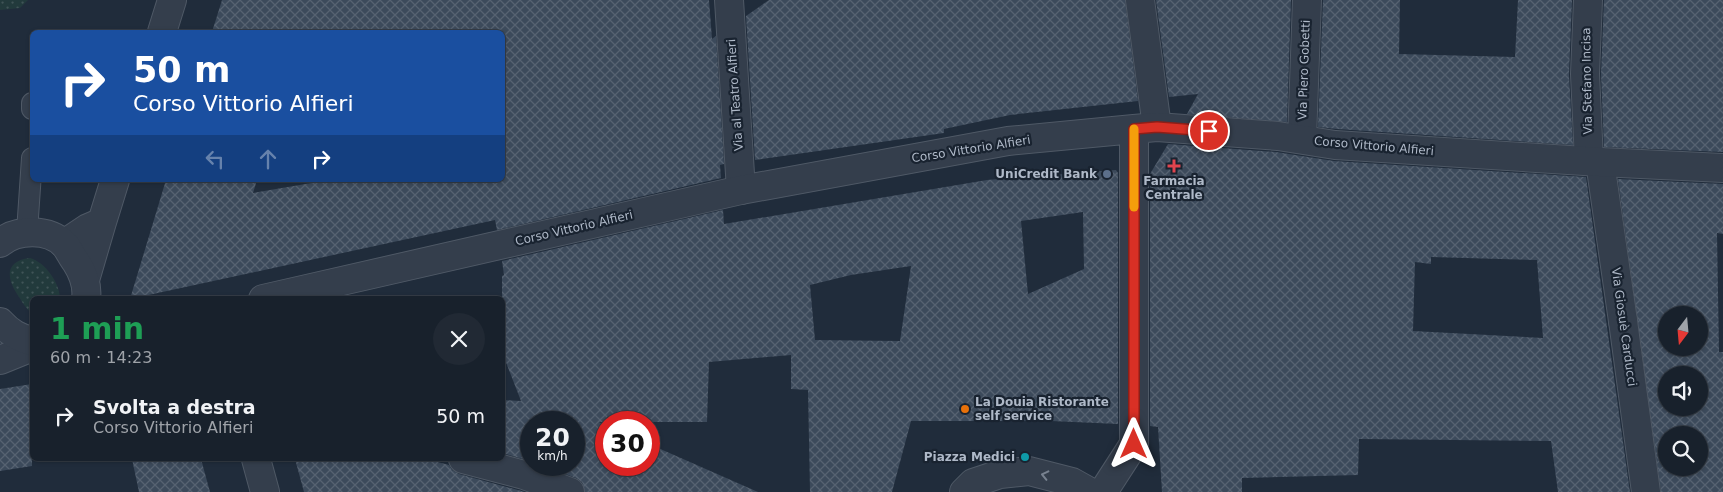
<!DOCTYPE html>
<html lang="it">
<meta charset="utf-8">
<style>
body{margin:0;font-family:"DejaVu Sans",sans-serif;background:#212934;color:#f1f3f6;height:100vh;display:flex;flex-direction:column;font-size:19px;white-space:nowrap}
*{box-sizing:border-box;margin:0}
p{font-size:16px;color:#9fa3a9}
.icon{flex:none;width:28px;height:28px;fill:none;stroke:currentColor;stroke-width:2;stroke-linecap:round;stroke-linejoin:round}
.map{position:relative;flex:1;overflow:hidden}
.details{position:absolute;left:30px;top:296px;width:475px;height:165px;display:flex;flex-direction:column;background:#18212c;border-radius:8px;box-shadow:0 1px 4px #0004,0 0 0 1px #363e48}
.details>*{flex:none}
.hud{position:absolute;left:30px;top:30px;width:475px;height:152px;border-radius:8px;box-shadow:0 1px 4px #0004,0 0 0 1px #363e48;background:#1a4fa0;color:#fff;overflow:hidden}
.needle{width:32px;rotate:196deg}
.controls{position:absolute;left:1658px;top:306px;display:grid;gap:10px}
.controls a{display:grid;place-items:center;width:50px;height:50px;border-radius:50%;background:#18212c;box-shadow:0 1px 4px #0004,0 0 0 1px #363e48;font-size:25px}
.speed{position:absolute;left:520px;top:411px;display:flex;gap:10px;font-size:25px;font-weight:700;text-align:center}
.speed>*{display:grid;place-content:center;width:65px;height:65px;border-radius:50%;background:#18212c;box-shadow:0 1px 4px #0004,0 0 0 1px #363e48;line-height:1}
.speed small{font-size:12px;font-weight:400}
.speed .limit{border:8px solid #d22;background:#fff;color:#111}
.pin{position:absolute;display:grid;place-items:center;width:42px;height:42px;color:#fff;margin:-21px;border:2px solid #fff;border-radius:50%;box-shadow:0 1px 5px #0007}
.me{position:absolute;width:55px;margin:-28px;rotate:0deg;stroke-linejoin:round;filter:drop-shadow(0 0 4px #0008)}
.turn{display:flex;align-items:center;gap:18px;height:105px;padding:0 20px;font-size:22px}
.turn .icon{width:65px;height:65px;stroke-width:2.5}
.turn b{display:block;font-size:35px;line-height:42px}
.lanes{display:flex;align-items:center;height:48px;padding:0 20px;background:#0003;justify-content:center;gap:25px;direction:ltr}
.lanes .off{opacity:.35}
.round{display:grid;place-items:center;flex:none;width:52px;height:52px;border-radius:26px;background:#212934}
.headline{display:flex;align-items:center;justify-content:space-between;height:85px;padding:0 20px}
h1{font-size:30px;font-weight:700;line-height:38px;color:#1e9e55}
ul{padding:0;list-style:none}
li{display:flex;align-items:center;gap:15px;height:70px;padding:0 20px}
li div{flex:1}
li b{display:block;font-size:19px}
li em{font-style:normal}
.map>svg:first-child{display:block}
.grass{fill:url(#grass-dots)}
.building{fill:url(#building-cross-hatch);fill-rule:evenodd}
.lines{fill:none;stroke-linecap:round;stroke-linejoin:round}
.service-casing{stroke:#4f5966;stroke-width:22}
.pedestrian-casing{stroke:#4f5966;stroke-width:30}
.minor-casing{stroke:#4f5966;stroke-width:30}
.tertiary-casing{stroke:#4f5966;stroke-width:30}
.service{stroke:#343e4c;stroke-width:20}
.pedestrian{stroke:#343e4c;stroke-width:28}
.minor{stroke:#343e4c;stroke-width:28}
.tertiary{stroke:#343e4c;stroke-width:28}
.oneway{stroke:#788290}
.route-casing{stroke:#8d1f18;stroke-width:12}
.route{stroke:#d93025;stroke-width:9}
.slow{stroke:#f59e0b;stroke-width:9}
.health-dot{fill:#e0444e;stroke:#192330;stroke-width:2}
.service-dot{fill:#5c6f8a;stroke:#192330;stroke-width:2}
.food-dot{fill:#e8710a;stroke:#192330;stroke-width:2}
.culture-dot{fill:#0f9aa8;stroke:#192330;stroke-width:2}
.labels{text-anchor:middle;stroke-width:4.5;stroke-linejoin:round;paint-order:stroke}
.street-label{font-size:12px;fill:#afb9c8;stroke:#192330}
.poi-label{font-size:12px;font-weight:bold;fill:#afb9c8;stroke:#192330;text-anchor:end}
</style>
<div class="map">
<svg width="1723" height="492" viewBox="0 0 1723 492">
<defs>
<pattern id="grass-dots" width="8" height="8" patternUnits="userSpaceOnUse" patternTransform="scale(1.25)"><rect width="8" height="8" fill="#223a3c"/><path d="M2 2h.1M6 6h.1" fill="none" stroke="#405457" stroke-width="1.8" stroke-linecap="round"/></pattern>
<pattern id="building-cross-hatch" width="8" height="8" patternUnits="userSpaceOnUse" patternTransform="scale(1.25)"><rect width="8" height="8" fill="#3c4a5b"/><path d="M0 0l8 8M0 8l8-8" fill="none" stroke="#566271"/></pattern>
</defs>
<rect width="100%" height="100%" fill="#202c3b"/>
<path class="grass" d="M0,0H28L20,8L0,10Z
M30,258C45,262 60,283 60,299H32V313C26,309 23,303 19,297C7,280 3,261 30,258Z"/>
<path class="building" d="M222,0H709L712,39L716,36L724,164L720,165L721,178L497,230L495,220L130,299L166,180H257L253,193L329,180H502V32H212Z
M769,0H1125L1138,101L1010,115L944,129V133L755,160L746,16Z
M1156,0H1291L1287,122L1187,114L1198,94L1169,97Z
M1323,0H1400L1399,54L1515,57L1518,0H1572L1569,75L1573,145L1337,129L1318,127Z
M1604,0H1723V152L1604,147L1601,74Z
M1168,144L1276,152L1334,161L1586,177L1630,492H1558L1551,441L1359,439L1358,475L1242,478V492H1162L1158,427L1150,426V174ZM1431,257L1537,260L1543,338L1413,331L1415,262L1431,264Z
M1116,170L1118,173V424L1051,421H911L892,492H810L808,390L791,389V355L709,362L707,422H599L606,426V465H649V444L758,492H585L582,482L576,478L542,465H574V422H531V461L502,453V400L521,401L502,352V276L504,275L502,261L723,210L724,224L987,180ZM1083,212L1084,269L1028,294L1021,221ZM911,266L900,341L815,340L810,285L851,275Z
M1618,179L1723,184V234L1717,233L1719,352H1723V492H1661ZM1666,315H1699V348H1666ZM1666,375H1699V408H1666ZM1666,435H1699V468H1666Z
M32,384V466L0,471V389Z
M132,459H201L210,492H139Z
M295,459H426L449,465L452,470L459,474L525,492H304Z"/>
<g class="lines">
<g class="service-casing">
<path id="service" d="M32,103V109
M27,232L32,158"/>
</g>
<g class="pedestrian-casing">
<path id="pedestrian" d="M729,0L741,190
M1140,0L1157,127
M1588,0L1585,74L1589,161
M1302,139L1307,0
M1600,162L1623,321"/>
</g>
<g class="minor-casing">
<path id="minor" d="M162,32L172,0
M102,222L115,180
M64,244L88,228L102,222L85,280
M263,299L741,190L1008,141L1134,129L1157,127L1278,136L1335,145L1600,162L1723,168
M1623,321L1646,492
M0,360L32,347
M463,459L524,475L570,492
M964,492L973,483L1000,474L1029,471L1072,482L1090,492
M1103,492L1134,444V129"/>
</g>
<g class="tertiary-casing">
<path id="tertiary" d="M0,243C17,229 49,228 65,245C69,250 72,257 76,262C83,273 88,285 86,299
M0,322C10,333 19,338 32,341
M256,459L265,492"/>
</g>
<use href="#service" class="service"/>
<use href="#pedestrian" class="pedestrian"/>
<use href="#minor" class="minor"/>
<use href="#tertiary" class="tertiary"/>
</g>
<defs><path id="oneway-chevron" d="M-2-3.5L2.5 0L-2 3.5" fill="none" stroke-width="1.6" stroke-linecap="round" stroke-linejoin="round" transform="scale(1.25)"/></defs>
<use class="oneway" href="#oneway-chevron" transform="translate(1045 475) rotate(-167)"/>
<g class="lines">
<g class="route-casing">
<path id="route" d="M1134,444V129L1157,127L1209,131"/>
</g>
<use href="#route" class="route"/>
<path class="slow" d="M1134,129V207"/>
</g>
<path class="health-dot" d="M1171.5 158.5h5v5h5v5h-5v5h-5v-5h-5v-5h5z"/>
<circle class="service-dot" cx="1107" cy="174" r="5"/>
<circle class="food-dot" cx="965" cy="409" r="5"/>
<circle class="culture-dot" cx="1025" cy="457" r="5"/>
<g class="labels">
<g class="street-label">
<text transform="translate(1304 70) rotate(-88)" y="4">Via Piero Gobetti</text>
<text transform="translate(1587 81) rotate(-91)" y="4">Via Stefano Incisa</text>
<text transform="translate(735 95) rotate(-94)" y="4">Via al Teatro Alfieri</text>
<text transform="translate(1374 146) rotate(5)" y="4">Corso Vittorio Alfieri</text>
<text transform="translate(971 149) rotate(-9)" y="4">Corso Vittorio Alfieri</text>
<text transform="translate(574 228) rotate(-13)" y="4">Corso Vittorio Alfieri</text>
<text transform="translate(1624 327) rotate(82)" y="4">Via Giosuè Carducci</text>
</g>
<g class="poi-label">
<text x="1097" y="178">UniCredit Bank</text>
<text x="1174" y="185" text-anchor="middle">Farmacia<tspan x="1174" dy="14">Centrale</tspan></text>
<text x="975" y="406" text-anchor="start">La Douia Ristorante<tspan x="975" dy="14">self service</tspan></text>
<text x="1015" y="461">Piazza Medici</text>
</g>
</g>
</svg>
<div class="controls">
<a><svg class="needle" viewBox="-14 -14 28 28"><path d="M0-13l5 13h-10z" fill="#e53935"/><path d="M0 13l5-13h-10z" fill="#9fa3a9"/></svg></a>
<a><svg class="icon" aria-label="sound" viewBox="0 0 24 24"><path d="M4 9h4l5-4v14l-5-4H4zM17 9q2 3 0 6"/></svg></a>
<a><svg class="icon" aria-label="search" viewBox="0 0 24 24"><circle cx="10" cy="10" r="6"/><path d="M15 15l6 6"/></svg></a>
</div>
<div class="speed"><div>20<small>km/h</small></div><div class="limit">30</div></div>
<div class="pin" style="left:1209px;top:131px;background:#d93025"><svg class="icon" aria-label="arrive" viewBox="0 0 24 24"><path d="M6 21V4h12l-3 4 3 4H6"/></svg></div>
<svg class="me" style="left:1134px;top:444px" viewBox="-20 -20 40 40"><path d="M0-17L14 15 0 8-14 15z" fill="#d93025" stroke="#fff" stroke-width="4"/></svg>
<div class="hud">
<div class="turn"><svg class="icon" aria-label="right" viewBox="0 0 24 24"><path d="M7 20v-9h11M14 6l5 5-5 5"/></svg><div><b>50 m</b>Corso Vittorio Alfieri</div></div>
<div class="lanes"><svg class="icon off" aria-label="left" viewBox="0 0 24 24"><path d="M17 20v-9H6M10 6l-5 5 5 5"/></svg><svg class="icon off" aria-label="ahead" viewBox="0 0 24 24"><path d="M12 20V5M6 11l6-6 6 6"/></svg><svg class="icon" aria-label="right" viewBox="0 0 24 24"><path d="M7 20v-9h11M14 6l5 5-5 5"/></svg></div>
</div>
<section class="details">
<div class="headline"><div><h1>1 min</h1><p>60 m · 14:23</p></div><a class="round"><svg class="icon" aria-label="close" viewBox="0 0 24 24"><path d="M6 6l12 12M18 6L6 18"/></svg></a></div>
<ul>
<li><svg class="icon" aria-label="right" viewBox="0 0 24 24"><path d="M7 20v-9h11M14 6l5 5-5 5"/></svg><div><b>Svolta a destra</b><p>Corso Vittorio Alfieri</p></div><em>50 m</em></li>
</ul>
</section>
</div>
